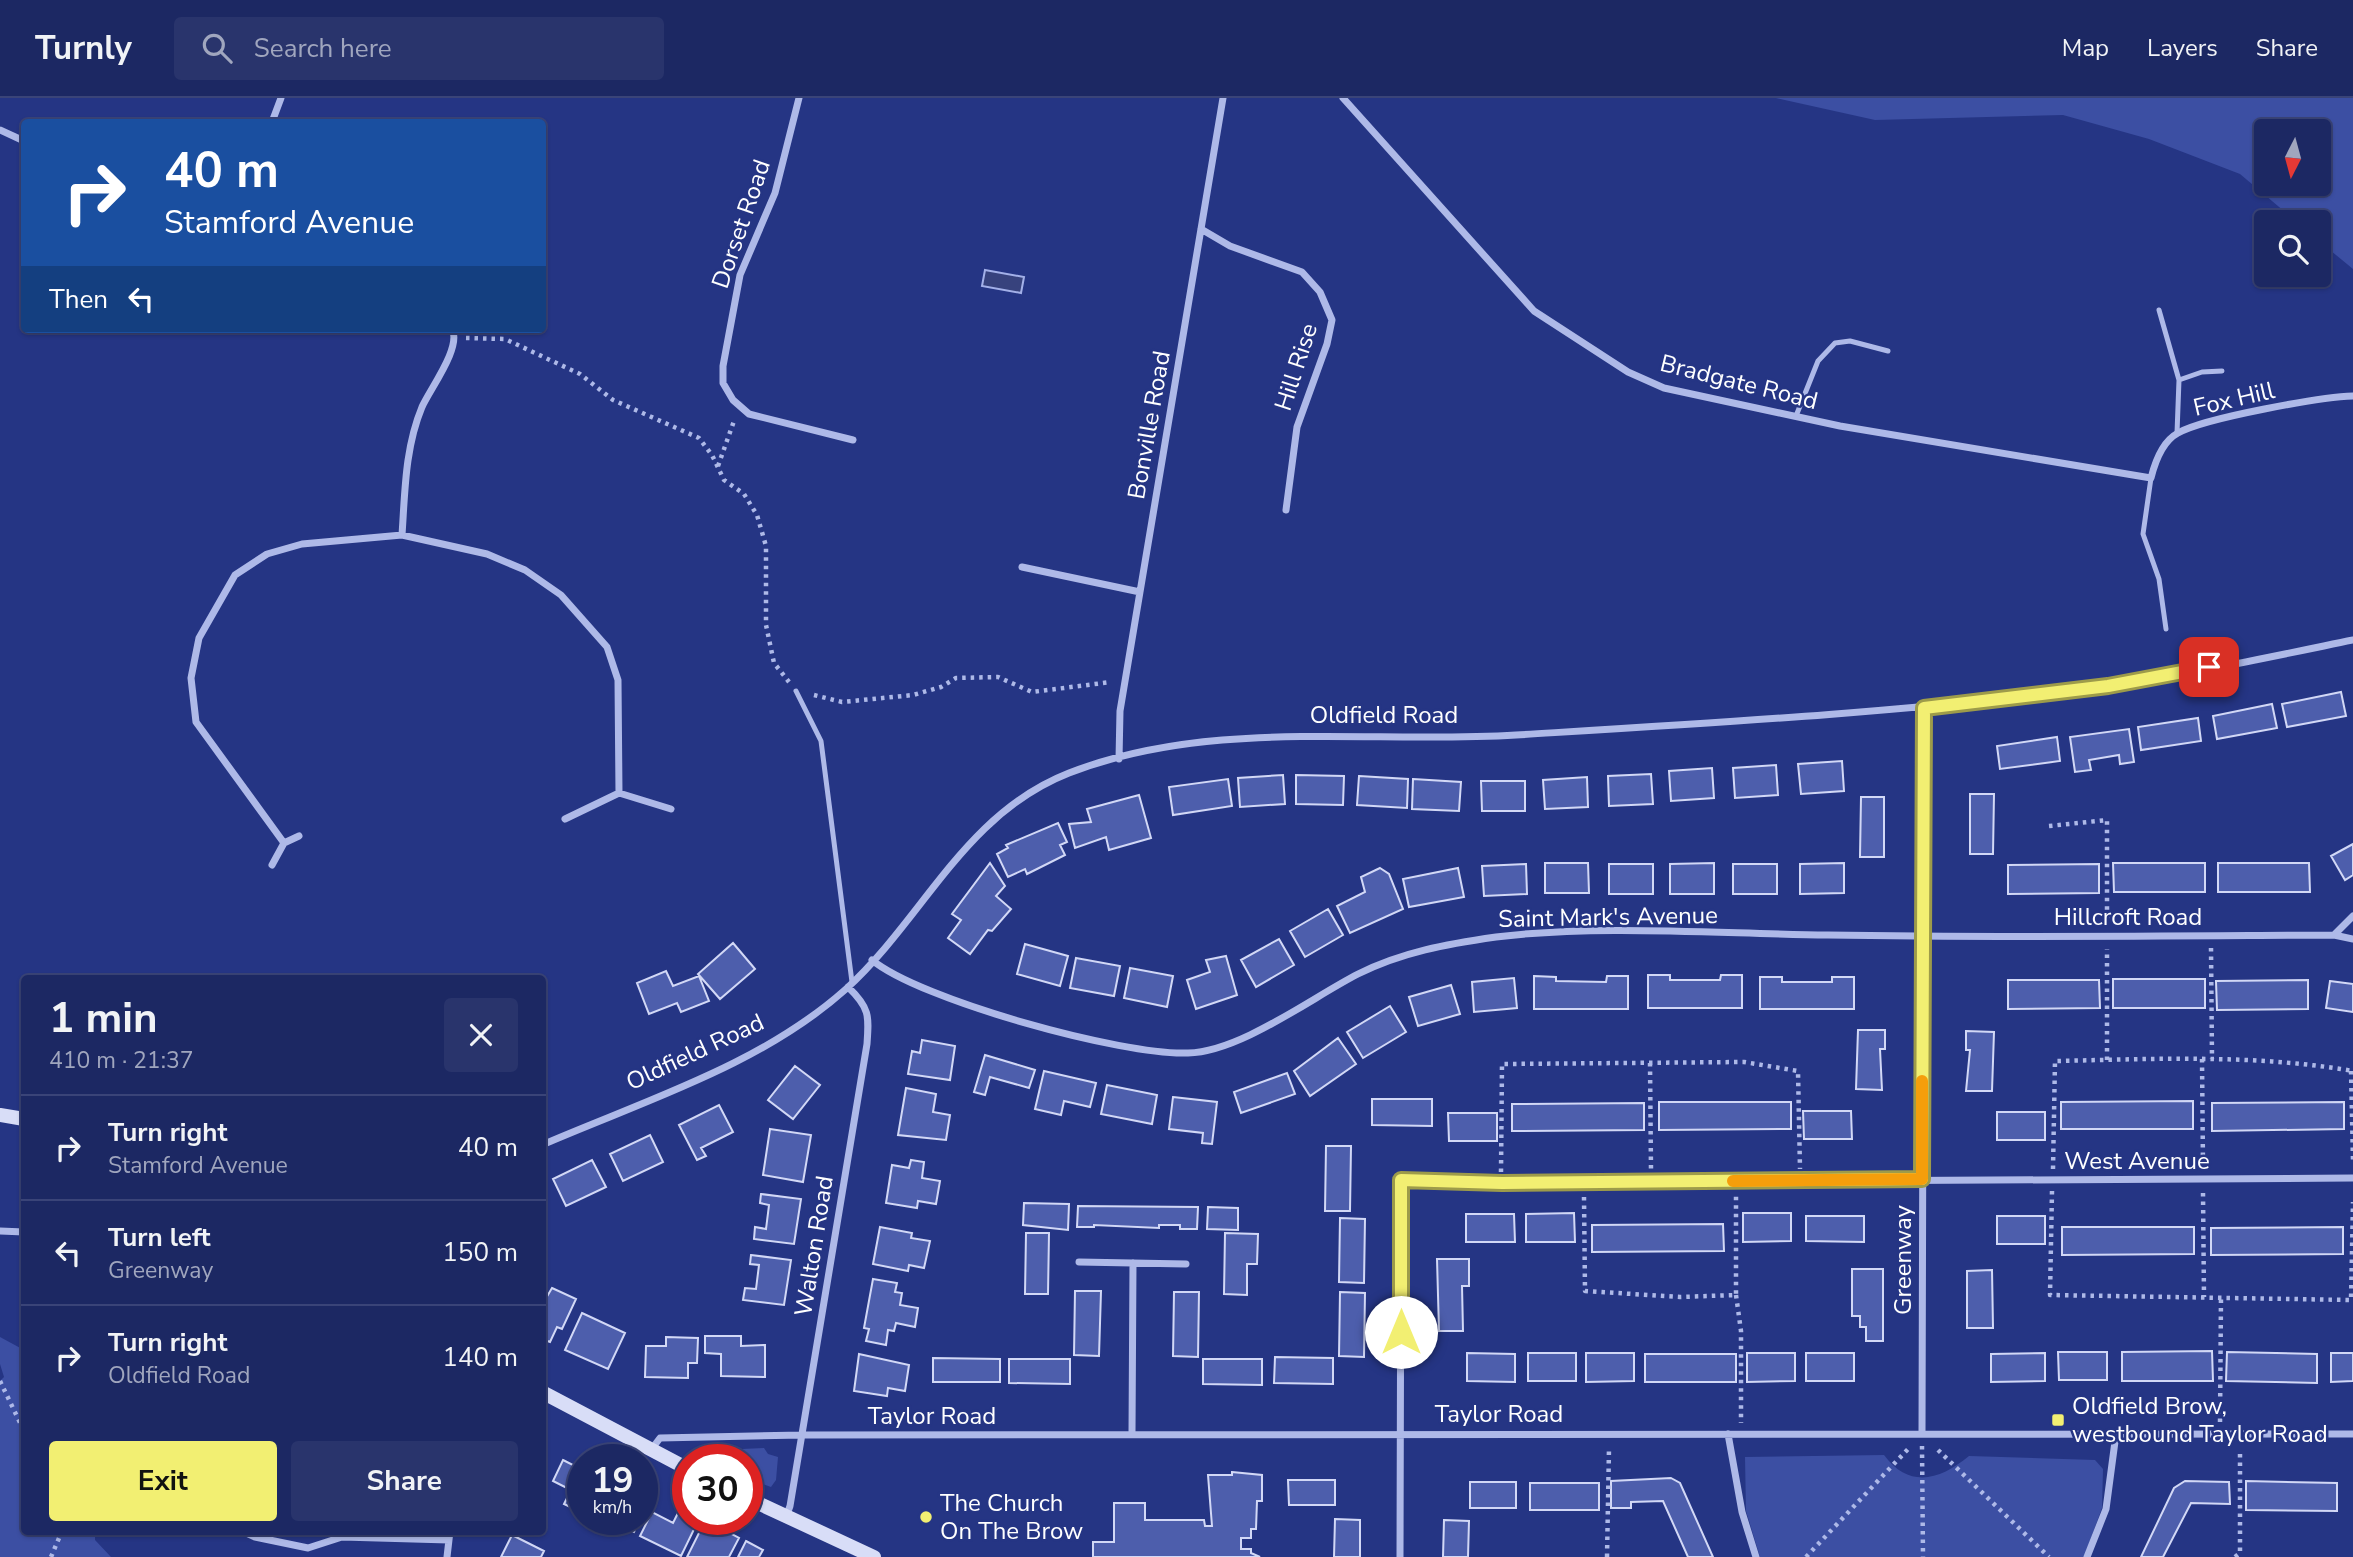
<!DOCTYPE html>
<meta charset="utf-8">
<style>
body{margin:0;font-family:"Nunito Sans",sans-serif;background:#29346c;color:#f1f3f6;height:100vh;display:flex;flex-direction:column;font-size:26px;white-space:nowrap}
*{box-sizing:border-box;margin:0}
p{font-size:23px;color:#a0a6be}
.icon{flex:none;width:38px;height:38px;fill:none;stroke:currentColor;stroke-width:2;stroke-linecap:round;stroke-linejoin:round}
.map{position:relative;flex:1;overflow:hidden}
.details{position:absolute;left:21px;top:877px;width:525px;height:560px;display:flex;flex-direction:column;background:#1c2863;border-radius:7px;box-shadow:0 2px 5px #0004,0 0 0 2px #3a4478}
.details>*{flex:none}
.top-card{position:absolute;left:21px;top:21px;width:525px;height:214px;border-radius:7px;box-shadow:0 2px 5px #0004,0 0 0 2px #3a4478;background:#1a4fa0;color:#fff;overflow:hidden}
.needle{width:46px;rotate:186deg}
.controls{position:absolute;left:2254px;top:21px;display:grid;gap:14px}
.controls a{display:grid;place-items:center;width:77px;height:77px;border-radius:7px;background:#1c2863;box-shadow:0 2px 5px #0004,0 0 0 2px #3a4478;font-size:35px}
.speed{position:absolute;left:567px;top:1346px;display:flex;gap:14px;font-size:35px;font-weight:700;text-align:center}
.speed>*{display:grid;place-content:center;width:91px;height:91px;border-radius:50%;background:#1c2863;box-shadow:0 2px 5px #0004,0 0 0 2px #3a4478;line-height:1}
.speed small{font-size:18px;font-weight:400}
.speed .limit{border:10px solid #d22;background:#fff;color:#111}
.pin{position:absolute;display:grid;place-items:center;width:60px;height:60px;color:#fff;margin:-30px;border-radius:14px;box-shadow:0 4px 10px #0006}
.me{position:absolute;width:77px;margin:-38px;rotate:0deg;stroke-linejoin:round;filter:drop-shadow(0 0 5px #0008)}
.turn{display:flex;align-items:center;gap:24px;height:147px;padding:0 28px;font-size:32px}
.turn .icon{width:91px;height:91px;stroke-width:2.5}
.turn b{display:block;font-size:49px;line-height:60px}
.then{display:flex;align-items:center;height:66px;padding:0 28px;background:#0003;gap:14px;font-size:26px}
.round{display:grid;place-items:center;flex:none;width:74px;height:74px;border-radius:7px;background:#29346c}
.headline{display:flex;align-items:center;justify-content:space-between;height:119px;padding:0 28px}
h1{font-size:42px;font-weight:700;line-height:52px}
.cta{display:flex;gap:14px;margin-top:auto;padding:14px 28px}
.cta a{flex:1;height:80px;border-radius:7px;background:#f2ef72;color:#111;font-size:28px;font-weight:700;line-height:80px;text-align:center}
.cta a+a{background:#29346c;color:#f1f3f6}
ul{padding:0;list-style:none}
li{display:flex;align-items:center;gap:21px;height:105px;padding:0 28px;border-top:2px solid #3a4478}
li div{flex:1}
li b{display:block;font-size:26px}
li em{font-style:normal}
header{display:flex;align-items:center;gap:42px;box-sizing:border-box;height:98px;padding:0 35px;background:#1c2863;border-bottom:2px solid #3a4478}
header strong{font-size:33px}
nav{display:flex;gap:38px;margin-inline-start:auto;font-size:24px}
.search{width:490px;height:63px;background:#29346c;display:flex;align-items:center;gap:18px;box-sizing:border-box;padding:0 24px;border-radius:7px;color:#a0a6be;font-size:26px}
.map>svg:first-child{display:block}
.green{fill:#3c4fa3;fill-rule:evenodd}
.water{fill:#37427d;stroke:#a3b0e8;stroke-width:2}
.building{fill:#4d5eac;stroke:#d2d8f6;stroke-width:2}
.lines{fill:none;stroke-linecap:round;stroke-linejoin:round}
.path{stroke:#aeb9e8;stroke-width:4.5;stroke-dasharray:3.5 5;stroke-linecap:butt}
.lane{stroke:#aeb9e8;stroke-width:5}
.street{stroke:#aeb9e8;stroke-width:7}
.secondary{stroke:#d8ddf7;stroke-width:14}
.route-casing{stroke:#9d9b4a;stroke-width:18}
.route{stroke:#f2ef72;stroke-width:12}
.slow{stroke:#f59e0b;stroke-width:12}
.poi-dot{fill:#f2ef72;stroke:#253584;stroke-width:2.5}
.labels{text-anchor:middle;stroke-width:5;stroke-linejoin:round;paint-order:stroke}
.street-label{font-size:24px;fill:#fff;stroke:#253584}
.poi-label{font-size:24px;fill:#fff;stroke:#253584;text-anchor:start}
</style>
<header>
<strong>Turnly</strong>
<div class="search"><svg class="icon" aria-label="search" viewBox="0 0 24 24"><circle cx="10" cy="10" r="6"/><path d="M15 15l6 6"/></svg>Search here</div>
<nav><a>Map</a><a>Layers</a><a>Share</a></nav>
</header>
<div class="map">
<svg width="2353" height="1459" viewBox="0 0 2353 1459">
<rect width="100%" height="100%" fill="#253584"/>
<path class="green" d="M1776,0H2353V171L2319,143V124H2297L2240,76L2149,41L2063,17L1875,22ZM2266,33H2319V86H2266Z
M0,1239L24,1252V1433H95V1442L111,1459H0V1283L4,1279L0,1266Z
M764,1350L768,1356L778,1359L776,1382L771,1389L747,1380V1362L709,1361L698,1356V1353Z
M1884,1357C1910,1392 1941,1381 1969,1358L2095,1362L2103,1371L2102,1410L2084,1459H1760L1746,1413L1745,1359Z"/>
<path class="water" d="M985,172L1024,179L1021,195L982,188Z"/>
<path class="building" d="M2341,594L2346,618L2287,629L2282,606Z
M2272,606L2277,630L2217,641L2213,618Z
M2198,620L2201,643L2141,652L2138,629Z
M2129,631L2134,664L2120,666L2119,657L2089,662L2091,672L2075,674L2070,639Z
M2057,639L2060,663L2000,671L1997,648Z
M1842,663L1844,693L1801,696L1798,666Z
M1776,667L1778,697L1735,700L1733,670Z
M1712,670L1714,700L1671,703L1669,673Z
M1651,676L1653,706L1609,708L1608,678Z
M1283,677L1285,706L1240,709L1238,680Z
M1296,677L1344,678L1343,707L1296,706Z
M1359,678L1408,681L1407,710L1357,707Z
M1587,679L1588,709L1545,711L1543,682Z
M1228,681L1232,708L1173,717L1169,689Z
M1413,681L1461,684L1459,713L1412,711Z
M1481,683H1525V713H1482Z
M1970,696H1994L1993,756H1970Z
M1139,697L1151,740L1109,752L1106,739L1075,750L1069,726L1091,724L1087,711Z
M1861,699H1884V759H1860Z
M1058,725L1067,744L1060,747L1065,757L1027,776L1025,771L1008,779L997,756L1008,750L1006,747Z
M2353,746V777L2345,782L2331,758Z
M990,765L1005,788L996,798L1011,811L992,833L988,832L970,856L948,840L961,822L952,816Z
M1545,765H1588L1589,795H1545Z
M1714,765V796H1670V766Z
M1844,765V795L1800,796V766Z
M2113,765H2205V794H2114Z
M2218,765H2309L2310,794H2218Z
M1526,766L1527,796L1484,798L1482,768Z
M1609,766H1653V796H1609Z
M1733,766H1777V796H1733Z
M2099,766V795L2008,796V767Z
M1380,770L1389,776L1403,811L1350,835L1337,808L1365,794L1361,779Z
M1458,770L1464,799L1409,809L1403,781Z
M1328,811L1343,837L1305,859L1290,833Z
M1279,841L1294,867L1256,889L1241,862Z
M733,845L755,871L720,901L698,876Z
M1025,846L1068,858L1060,888L1017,876Z
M1226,858L1237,897L1196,911L1187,882L1210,874L1206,862Z
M1076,860L1120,868L1114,898L1070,890Z
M1130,870L1173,878L1167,909L1124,900Z
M666,873L673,888L699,878L709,903L681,914L677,905L649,916L637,885Z
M1648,877H1670V882H1720L1721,877H1742V910H1648Z
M1534,878L1556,879V883L1606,884L1607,878H1628V911H1534Z
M1760,879H1782V884H1832V879H1854V911H1760Z
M1514,880L1517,910L1474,914L1472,884Z
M2113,881H2205V910H2113Z
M2008,882H2099L2100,910L2008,911Z
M2308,882V911L2217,912L2216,883Z
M2330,883L2353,886V914L2326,910Z
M1451,887L1460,916L1418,928L1409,899Z
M1390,908L1406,934L1363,960L1347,934Z
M1858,932H1885V951H1880L1882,992L1856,991Z
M1966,933L1994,934L1992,993H1966L1970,952H1966Z
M1338,940L1356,966L1310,998L1294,973Z
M922,942L955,948L950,982L908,976L912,953L920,955Z
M985,957L1035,972L1029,990L990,979L985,997L974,994Z
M795,968L820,987L793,1021L768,1002Z
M1044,973L1096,985L1090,1009L1064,1003L1061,1017L1035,1011Z
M1287,975L1295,996L1241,1015L1234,994Z
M1107,987L1157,997L1152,1026L1101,1016Z
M906,990L936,996L933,1014L950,1017L946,1042L898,1037Z
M1173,999L1217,1004L1212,1046L1202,1045L1203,1035L1169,1031Z
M1372,1001H1432V1028L1372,1027Z
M2193,1003V1031H2061V1004Z
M1659,1004H1791V1031L1659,1032Z
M2344,1004V1031L2212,1033V1005Z
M1644,1005V1032L1512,1033V1006Z
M719,1007L733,1034L701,1050L706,1058L697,1062L679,1027Z
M1803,1013H1851L1852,1041H1804Z
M1997,1014H2045V1042H1997Z
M1448,1015H1497V1043H1449Z
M770,1031L811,1037L803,1084L763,1077Z
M650,1037L663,1064L623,1083L610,1056Z
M1326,1048H1351L1350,1113H1325Z
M592,1062L606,1089L566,1108L553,1081Z
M911,1062L924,1064L922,1080L940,1083L936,1106L918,1103L917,1110L886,1105L892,1067L909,1070Z
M761,1096L801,1101L794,1146L754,1141L755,1129L766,1131L769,1107L760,1105Z
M1024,1105L1069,1106L1068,1132L1023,1127Z
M1078,1108L1198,1109L1197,1131H1180V1127H1159V1130L1094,1127V1129H1077Z
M1208,1109L1238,1110V1132L1207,1131Z
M1574,1115L1575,1144H1526V1116Z
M1743,1115H1791V1143L1743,1144Z
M1466,1116H1514L1515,1144H1466Z
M1806,1118H1864V1144L1806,1143Z
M1997,1118H2045V1146H1997Z
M1340,1120L1365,1121L1364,1185L1339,1184Z
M1723,1126L1724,1153L1592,1154V1127Z
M880,1129L912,1135L911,1140L930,1143L924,1170L909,1167L908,1173L873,1166Z
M2062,1129H2194V1156L2062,1157Z
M2343,1129V1156L2211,1157V1130Z
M1026,1135H1049L1048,1196H1025Z
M1225,1135L1258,1136L1257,1166H1247V1197L1224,1196Z
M751,1157L791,1162L784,1207L743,1202L745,1190L756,1191L759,1167L750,1166Z
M1437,1161H1469V1188H1462L1463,1233H1439Z
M1852,1171H1883V1243H1866V1229H1860V1218H1852Z
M1992,1172L1993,1230H1967V1173Z
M873,1181L897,1185L895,1194L902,1195L900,1207L918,1210L915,1229L896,1225L894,1233L888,1232L886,1247L866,1243L869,1231L864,1230Z
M552,1190L576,1201L562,1231L557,1229L550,1244L542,1241V1207Z
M1075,1193H1101L1099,1258L1074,1257Z
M1174,1194H1199L1198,1259L1173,1258Z
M1340,1194L1365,1195L1364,1259L1339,1258Z
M582,1215L625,1235L608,1271L565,1252Z
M705,1238H741V1248L765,1247V1279L721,1278V1256L705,1255Z
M666,1239L698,1240L697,1265H688V1280L645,1279L646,1248H666Z
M2212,1253L2213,1283H2122V1254Z
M2058,1254H2107V1282H2059Z
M2227,1254L2317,1256V1285L2226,1283Z
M1467,1255L1515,1256V1284L1467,1283Z
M1528,1255H1576V1283H1528Z
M1586,1255H1634V1283L1586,1284Z
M1747,1255H1795V1283L1747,1284Z
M1806,1255H1854V1283H1806Z
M2045,1255V1283L1991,1284V1256Z
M2331,1255H2353V1283L2331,1284Z
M859,1256L909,1267L905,1293L888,1290L887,1298L854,1293Z
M1645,1256H1736V1284H1645Z
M1275,1259L1333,1260V1286L1274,1285Z
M933,1260L1000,1261V1284H933Z
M1009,1261H1070V1286L1009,1285Z
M1203,1261H1262V1287L1203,1286Z
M563,1362L583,1372V1415L564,1406L571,1392L553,1383Z
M1232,1374L1262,1377V1403H1257L1256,1431H1251V1440H1241V1451H1251V1455L1260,1459H1093V1444H1114V1405H1145V1422H1204L1205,1428H1212L1208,1377H1232Z
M1671,1380L1680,1385L1713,1459H1688L1663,1403L1631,1404V1410H1611V1383Z
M1288,1382H1335V1407H1289Z
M2185,1383L2229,1384L2230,1406L2191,1405L2163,1459H2141L2174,1390Z
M2246,1383L2337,1385V1413L2246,1412Z
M1470,1384H1516V1410H1470Z
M1530,1385H1599V1412H1530Z
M681,1409L688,1413V1421H699L681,1458L640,1438L652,1414L673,1425Z
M608,1421H640L634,1434Z
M1335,1421L1360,1422V1459H1334Z
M1444,1422L1469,1423L1468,1459H1443Z
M705,1423L719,1430L723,1423L734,1428L730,1435L739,1440L729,1459H687Z
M512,1437L544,1453L541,1459H501Z
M746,1443L763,1452L759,1459H738Z"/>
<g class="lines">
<path class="path" d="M466,240L505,241L580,276L613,302L699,340L712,357L724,382L744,396L757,417L766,448V527L774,565L789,584
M718,368L735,320
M814,597L842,604L913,597L941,589L956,580L998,579L1032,594L1111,584
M2049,728L2107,722V825
M2211,850L2212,961
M2202,961L2203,1069
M2107,962V851
M1650,965L1651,1072
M2351,973L2353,1063
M2053,1071L2055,963C2154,961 2255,956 2353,973
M1501,1074L1502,966L1744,964L1798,973L1800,1071
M2052,1093L2050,1197L2351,1202L2353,1104
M2203,1095L2204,1199
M1584,1099L1585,1193L1680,1199L1736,1197V1098
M1736,1197L1741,1233V1325
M0,1283L24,1333
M2220,1324L2221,1199
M1922,1348L1923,1459
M1938,1352L2049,1459
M51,1459L62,1433
M1607,1459L1609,1350
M1806,1459L1909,1350
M2235,1459L2240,1455V1351"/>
<path class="lane" d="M2159,212L2179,282L2177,335
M2179,282L2202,274L2222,273
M1796,318L1818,263L1835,245L1850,243L1888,253
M2151,380L2143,436L2159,481L2166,531
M796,593L821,643L852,884"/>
<path class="street" d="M799,0L775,95L740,177L723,268V285L733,302L749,316L853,342
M1343,0L1534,213L1628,274L1664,290L1840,328L2151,380C2155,364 2163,343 2178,335C2204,320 2321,299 2353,298
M272,24L281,0
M0,32L24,43
M1201,131L1230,148L1302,174L1320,194L1332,222L1327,246L1297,329L1286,412
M402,437C405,393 405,350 422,309C430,291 462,249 452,231
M1022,469L1140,494
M1119,661L1120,613L1223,0
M565,721L619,695L671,711
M284,745L196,624L191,580L199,540L235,477L267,456L302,446L402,437L487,456L525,472L561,497L607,549L618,582L619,695
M272,767L284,745L299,738
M2334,837L2353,818
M872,862C920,902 1124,958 1188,955C1240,954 1311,900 1358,876C1402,854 1447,846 1496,839C1600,826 1722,836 1828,837C1996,840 2165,838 2334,837L2353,841
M542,1047C646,1002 761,967 846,891C924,820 964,716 1069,675C1211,620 1368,646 1516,637C1712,625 1908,614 2102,589C2186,577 2270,559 2353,542
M0,1133L24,1134
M1079,1164L1186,1166
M1132,1336L1133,1165
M1728,1336L1742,1414L1756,1459
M1922,1336L1924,610
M651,1352L660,1340L802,1337L2353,1336
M786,1419L790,1408L867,946C869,918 870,910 848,889
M242,1433L255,1439L308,1450L342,1439L449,1442
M447,1459L450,1433
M1400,1459L1401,1082L1501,1085L2353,1080
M2087,1459L2106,1411L2116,1336"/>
<path class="secondary" d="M0,1017L24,1021
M542,1294L688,1371
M747,1400L874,1459"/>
</g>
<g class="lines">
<g class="route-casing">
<path id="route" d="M1401,1234V1082L1502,1085L1922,1081L1924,610L2108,588L2209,569"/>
</g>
<use href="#route" class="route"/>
<path class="slow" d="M1733,1083L1922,1081V983"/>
</g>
<g class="poi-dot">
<rect x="2051" y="1315" width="14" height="14" rx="3.5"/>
<circle cx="926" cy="1419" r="7"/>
</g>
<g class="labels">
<g class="street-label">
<text transform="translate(741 126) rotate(-71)" y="8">Dorset Road</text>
<text transform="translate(1296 269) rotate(-72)" y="8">Hill Rise</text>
<text transform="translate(1739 284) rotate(14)" y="8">Bradgate Road</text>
<text transform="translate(2234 301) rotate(-13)" y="8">Fox Hill</text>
<text transform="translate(1149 327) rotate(-80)" y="8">Bonville Road</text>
<text x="1384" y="625">Oldfield Road</text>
<text transform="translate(1608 819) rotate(-1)" y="8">Saint Mark's Avenue</text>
<text x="2128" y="827">Hillcroft Road</text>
<text transform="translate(695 954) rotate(-25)" y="8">Oldfield Road</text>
<text x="2137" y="1071">West Avenue</text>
<text transform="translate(814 1148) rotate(-81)" y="8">Walton Road</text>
<text transform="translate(1903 1162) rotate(-90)" y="8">Greenway</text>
<text x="1499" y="1324">Taylor Road</text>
<text x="932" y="1326">Taylor Road</text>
</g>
<g class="poi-label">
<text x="2072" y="1316">Oldfield Brow,<tspan x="2072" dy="28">westbound Taylor Road</tspan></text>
<text x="940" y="1413">The Church<tspan x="940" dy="28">On The Brow</tspan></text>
</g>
</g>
</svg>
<div class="controls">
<a><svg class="needle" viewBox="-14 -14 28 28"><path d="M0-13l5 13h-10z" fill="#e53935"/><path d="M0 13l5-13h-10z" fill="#a0a6be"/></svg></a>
<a><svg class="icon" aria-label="search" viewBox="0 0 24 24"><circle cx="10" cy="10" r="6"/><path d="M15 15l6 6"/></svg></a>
</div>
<div class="speed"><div>19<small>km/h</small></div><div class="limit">30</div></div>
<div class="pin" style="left:2209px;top:569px;background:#d93025"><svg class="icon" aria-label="arrive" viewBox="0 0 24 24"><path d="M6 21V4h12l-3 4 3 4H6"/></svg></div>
<svg class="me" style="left:1401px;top:1234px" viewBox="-20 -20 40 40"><circle r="19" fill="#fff"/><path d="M0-13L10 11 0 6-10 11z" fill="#f2ef72"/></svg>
<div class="top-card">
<div class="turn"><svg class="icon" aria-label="right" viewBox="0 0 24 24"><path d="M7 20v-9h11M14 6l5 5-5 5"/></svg><div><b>40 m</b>Stamford Avenue</div></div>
<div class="then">Then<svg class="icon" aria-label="left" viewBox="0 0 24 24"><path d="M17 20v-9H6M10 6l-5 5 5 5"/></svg></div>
</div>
<section class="details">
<div class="headline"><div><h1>1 min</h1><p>410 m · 21:37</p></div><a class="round"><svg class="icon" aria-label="close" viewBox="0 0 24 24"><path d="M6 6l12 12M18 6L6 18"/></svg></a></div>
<ul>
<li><svg class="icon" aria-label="right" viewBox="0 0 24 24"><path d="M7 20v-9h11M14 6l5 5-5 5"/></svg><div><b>Turn right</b><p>Stamford Avenue</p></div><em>40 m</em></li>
<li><svg class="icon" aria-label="left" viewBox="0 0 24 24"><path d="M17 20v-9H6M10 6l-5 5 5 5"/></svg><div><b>Turn left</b><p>Greenway</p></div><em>150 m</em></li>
<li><svg class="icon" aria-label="right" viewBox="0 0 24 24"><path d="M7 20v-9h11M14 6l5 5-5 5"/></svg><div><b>Turn right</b><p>Oldfield Road</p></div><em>140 m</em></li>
</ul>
<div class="cta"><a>Exit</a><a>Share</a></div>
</section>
</div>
